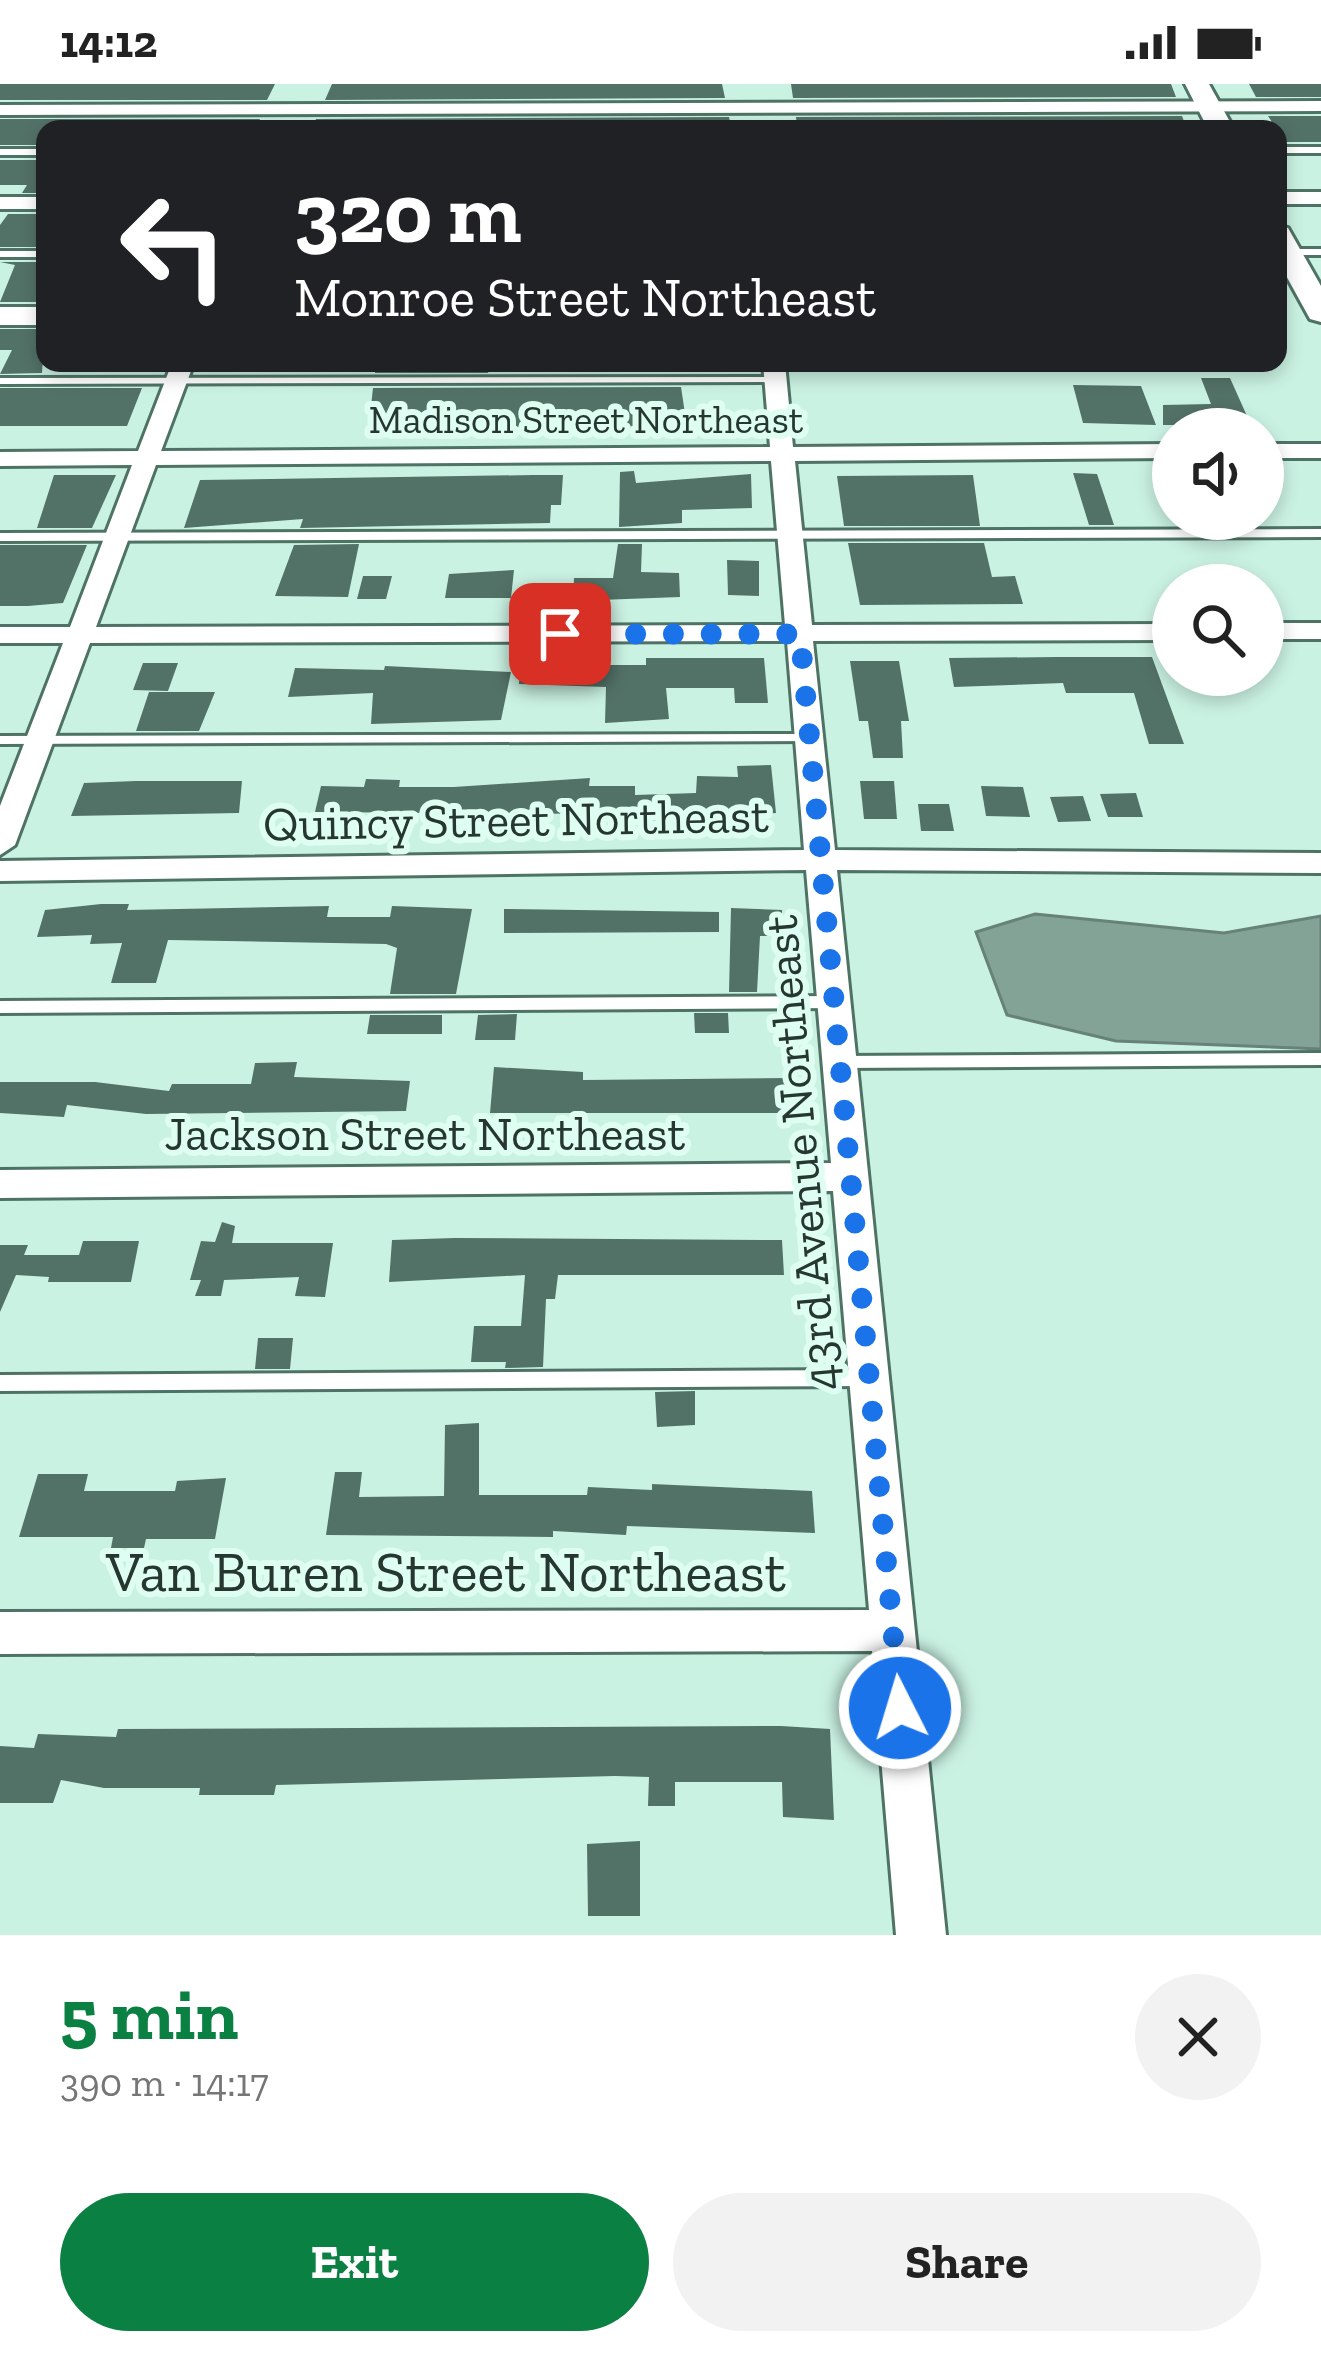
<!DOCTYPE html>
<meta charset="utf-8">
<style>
body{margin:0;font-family:"Zilla Slab",serif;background:#f2f2f2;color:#222;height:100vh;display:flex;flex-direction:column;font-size:45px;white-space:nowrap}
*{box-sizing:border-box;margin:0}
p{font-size:39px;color:#767676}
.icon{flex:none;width:66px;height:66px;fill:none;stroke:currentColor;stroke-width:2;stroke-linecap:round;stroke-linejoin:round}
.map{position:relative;height:1851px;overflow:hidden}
.side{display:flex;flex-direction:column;background:#fff;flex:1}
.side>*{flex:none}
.hud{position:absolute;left:36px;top:36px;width:1251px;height:252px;border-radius:24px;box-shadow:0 6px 18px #0003;background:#202124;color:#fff;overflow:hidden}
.fabs{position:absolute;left:1152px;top:324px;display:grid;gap:24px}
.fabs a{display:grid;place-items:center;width:132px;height:132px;border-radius:50%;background:#fff;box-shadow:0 6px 18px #0003;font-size:60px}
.pin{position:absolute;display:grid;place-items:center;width:102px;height:102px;color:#fff;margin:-51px;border-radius:24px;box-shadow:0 6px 18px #0006}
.me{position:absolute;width:132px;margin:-66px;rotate:355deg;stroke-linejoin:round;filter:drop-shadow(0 0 9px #0008)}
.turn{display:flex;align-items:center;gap:42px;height:252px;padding:0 60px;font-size:54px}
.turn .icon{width:156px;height:156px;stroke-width:2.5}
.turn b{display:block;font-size:84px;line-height:102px}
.round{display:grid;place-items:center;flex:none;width:126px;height:126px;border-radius:63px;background:#f2f2f2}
.head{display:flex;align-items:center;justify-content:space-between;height:204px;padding:0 60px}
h1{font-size:72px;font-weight:700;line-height:90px;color:#0b8043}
.action{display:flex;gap:24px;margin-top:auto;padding:24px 60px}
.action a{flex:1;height:138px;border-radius:72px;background:#0b8043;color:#fff;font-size:48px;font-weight:700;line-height:138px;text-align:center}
.action a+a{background:#f2f2f2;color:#222}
.status{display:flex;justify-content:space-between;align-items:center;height:84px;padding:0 60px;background:#fff;direction:ltr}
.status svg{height:33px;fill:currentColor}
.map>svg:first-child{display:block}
.water{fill:#83a397;stroke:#678278;stroke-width:3}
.building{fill:#537267}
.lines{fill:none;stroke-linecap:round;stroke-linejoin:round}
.lane-casing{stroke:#4e7365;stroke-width:6}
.street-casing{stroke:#4e7365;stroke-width:6}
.secondary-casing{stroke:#4e7365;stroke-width:6}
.lane{fill:#fff;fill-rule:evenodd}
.street{fill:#fff;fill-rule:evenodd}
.secondary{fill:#fff;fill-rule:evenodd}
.route{stroke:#1a73e8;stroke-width:21;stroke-dasharray:0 37.8}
.labels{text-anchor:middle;stroke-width:12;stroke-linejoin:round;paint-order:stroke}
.far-street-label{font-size:39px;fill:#263630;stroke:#ddfef1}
.street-label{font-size:48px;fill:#263630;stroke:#ddfef1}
.near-street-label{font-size:57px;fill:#263630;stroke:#ddfef1}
</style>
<div class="status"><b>14:12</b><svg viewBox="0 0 49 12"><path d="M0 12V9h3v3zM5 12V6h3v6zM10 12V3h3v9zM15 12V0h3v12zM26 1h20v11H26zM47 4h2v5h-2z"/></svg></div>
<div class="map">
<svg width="1321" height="1851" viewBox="0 0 1321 1851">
<rect width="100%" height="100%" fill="#caf2e3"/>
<path class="water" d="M1035,830L1224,849L1321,832V965L1116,957L1007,931L976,848Z"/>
<path class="building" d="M0,0H275L267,16H0Z
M332,0H722L725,14L325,16Z
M791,0H1171L1176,13L793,14Z
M1249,0H1321V13H1256Z
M1182,32L1187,45L797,44L796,33Z
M1268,32H1321V58H1286Z
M729,33L731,42L725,44L313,43L316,35Z
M0,35H260L256,44L45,45V61H0Z
M0,76H45V109H22L27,101H0Z
M8,130H45V163H0V141Z
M0,178H45V218H0L15,181Z
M0,245H45L42,289L0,290L12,266H0Z
M490,279L488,289H375L376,280Z
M1201,294H1230L1251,341H1163V321L1211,320Z
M1073,301L1141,302L1156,341L1083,339Z
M681,303L687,343L678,345L369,341L373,304Z
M0,304H142L127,342H0Z
M634,387L636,399L751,390L752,424L682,426V439L619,443L620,388Z
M1073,389L1097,390L1114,441H1089Z
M54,391H116L92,444H37Z
M533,391H563L561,421H551L550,439L300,444L303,435L184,444L200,396Z
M973,391L980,442H844L837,392Z
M848,459H984L992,493L1015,492L1023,520L860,521Z
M359,460L348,513L275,512L294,461Z
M618,460H642L641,488L679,489L680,513L573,517L574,494H613Z
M0,461H87L63,519L28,522H0Z
M727,476L759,477V512L728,511Z
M514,486L511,514H445L449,490Z
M363,492H392L386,515H357Z
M520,573L594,581H646V574H764L768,619H735L734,604H666L669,635L605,639L606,603L519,600Z
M1057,573H1152L1184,660H1149L1134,609H1066L1063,599L954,603L949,574Z
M850,577H899L909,637H901L903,674H873L868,637H859Z
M143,579H178L168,607L133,606Z
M385,582L511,588L501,636L371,640L373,609L288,613L295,584L384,586Z
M149,608H215L199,647H136Z
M771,681L776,729L653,738L652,732L596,730L315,728L321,702L364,703L366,695L400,696L399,703H454L590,694L589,702H635V711L696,709L697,692L738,693L737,682Z
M136,697H242L239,729L71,732L84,699Z
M860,697H894L897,735H864Z
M981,702L1023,703L1030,733L986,732Z
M1136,709L1143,733H1108L1100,710Z
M1083,712L1091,737L1058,738L1050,713Z
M918,720H949L954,747H921Z
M101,820H129L127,826L329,822L327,833H390L392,822L472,825L456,910H390L397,864L386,860L168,856L156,899H111L122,859L90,860L92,851L37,853L45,826Z
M731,824L782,826V852H760L757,908H729Z
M504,825L719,828V848L504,849Z
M694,929H728L729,949H695Z
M517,930L515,956H475L478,931Z
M370,931H442V950H367Z
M297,978L294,993L410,997L406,1027L146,1030L67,1021L64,1033L0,1029V998H95L169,1007L172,1000H251L255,979Z
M494,983L583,988V996L790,994L792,1029H490Z
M222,1138L235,1142L232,1159H333L325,1213L295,1212L299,1193L224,1196L221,1212H195L201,1196H190L201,1157L215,1158Z
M455,1154L782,1156L784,1191H558L555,1215H546L543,1283L505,1284L506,1278H471L474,1242H521L525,1191L389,1198L392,1156Z
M83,1157H139L131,1198H48L49,1193L16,1191L0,1228V1161H28L24,1171H79Z
M258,1254H293L290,1285H255Z
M695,1307V1341L657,1343L655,1308Z
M479,1339V1411H587L588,1403L652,1406V1400L812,1407L815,1449L627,1442L626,1451L553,1447V1453L326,1451L335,1388H362L359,1413L444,1412L445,1341Z
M38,1390H88L84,1407H175L177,1397L226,1394L215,1455H146L144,1464H111L113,1453H19Z
M781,1642L830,1645L834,1736L783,1733L782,1698H675V1722H648L649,1693L615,1692L276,1701L274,1711H199L200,1704H104L61,1696L53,1719H0V1662L34,1664L38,1650L116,1653L118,1645Z
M640,1757V1832H588L587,1760Z"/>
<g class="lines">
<g class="lane-casing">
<path id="lane" d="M1278,63H1321V69H1278Z
M0,65H45V71H0Z
M1321,165V171H1288L1283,168L1288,165Z
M0,167H45V173H0Z
M779,293L781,295L775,298L0,300V294Z
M1321,445V453L0,457V449Z
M809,650L814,651L816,654L814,657L0,660V652Z
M834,912L842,918L834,924L0,929V917Z
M1321,969V981L839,984L833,982L831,978L833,974L839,972Z
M868,1286L875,1288L878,1294L875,1300L868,1302L0,1307V1291Z"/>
</g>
<g class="street-casing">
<path id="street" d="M1321,17V27L0,31V21Z
M1278,108H1321V120H1278Z
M0,113H45V125H0Z
M172,279H194L161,367L770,363L763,279H785L793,363L1173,360V374L795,377L812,541L1173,540V556L813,557L835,766L1321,769V789L837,786L946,1851H896L872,1567L0,1570V1528L869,1526L833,1107L0,1114V1086L831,1079L806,786L0,797V777L804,766L787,557L90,559L15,761L0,771V722L63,559H0V543H70L132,381L0,382V368L138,367ZM771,377L785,541L96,543L156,381Z
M1263,360H1321V374H1263Z
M1263,539H1321V555H1263Z"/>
</g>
<g class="secondary-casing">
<path id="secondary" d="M1185,0H1209L1234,45H1208Z
M1278,141L1288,144L1321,202V238L1310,235L1278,177Z
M0,223H45V241H0Z"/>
</g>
<use href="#lane" class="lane"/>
<use href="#street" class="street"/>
<use href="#secondary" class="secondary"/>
</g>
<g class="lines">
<path class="route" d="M560,550H800L900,1624"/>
</g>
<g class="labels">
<g class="far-street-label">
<text x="586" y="349">Madison Street Northeast</text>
</g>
<g class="street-label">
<text transform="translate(516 735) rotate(-1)" y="17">Quincy Street Northeast</text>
<text x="425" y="1066">Jackson Street Northeast</text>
<text transform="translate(800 1069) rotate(-95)" y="17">43rd Avenue Northeast</text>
</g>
<g class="near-street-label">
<text x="446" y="1507">Van Buren Street Northeast</text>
</g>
</g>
</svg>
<div class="fabs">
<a><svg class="icon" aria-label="sound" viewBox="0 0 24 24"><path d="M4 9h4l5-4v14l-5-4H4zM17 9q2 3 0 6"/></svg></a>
<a><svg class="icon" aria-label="search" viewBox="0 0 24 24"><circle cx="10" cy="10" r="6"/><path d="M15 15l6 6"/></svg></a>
</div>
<div class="pin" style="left:560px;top:550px;background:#d93025"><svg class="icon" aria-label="arrive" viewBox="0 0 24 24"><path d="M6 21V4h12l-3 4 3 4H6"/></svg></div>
<svg class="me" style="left:900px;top:1624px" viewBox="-20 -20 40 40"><circle r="17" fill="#1a73e8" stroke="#fff" stroke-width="3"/><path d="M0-11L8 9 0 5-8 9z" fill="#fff"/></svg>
<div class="hud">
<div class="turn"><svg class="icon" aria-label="left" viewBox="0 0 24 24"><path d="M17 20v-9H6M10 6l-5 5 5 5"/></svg><div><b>320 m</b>Monroe Street Northeast</div></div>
</div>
</div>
<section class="side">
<div class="head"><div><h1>5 min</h1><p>390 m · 14:17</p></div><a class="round"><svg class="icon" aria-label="close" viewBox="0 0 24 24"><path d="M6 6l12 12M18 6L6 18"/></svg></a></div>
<div class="action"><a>Exit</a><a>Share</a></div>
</section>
